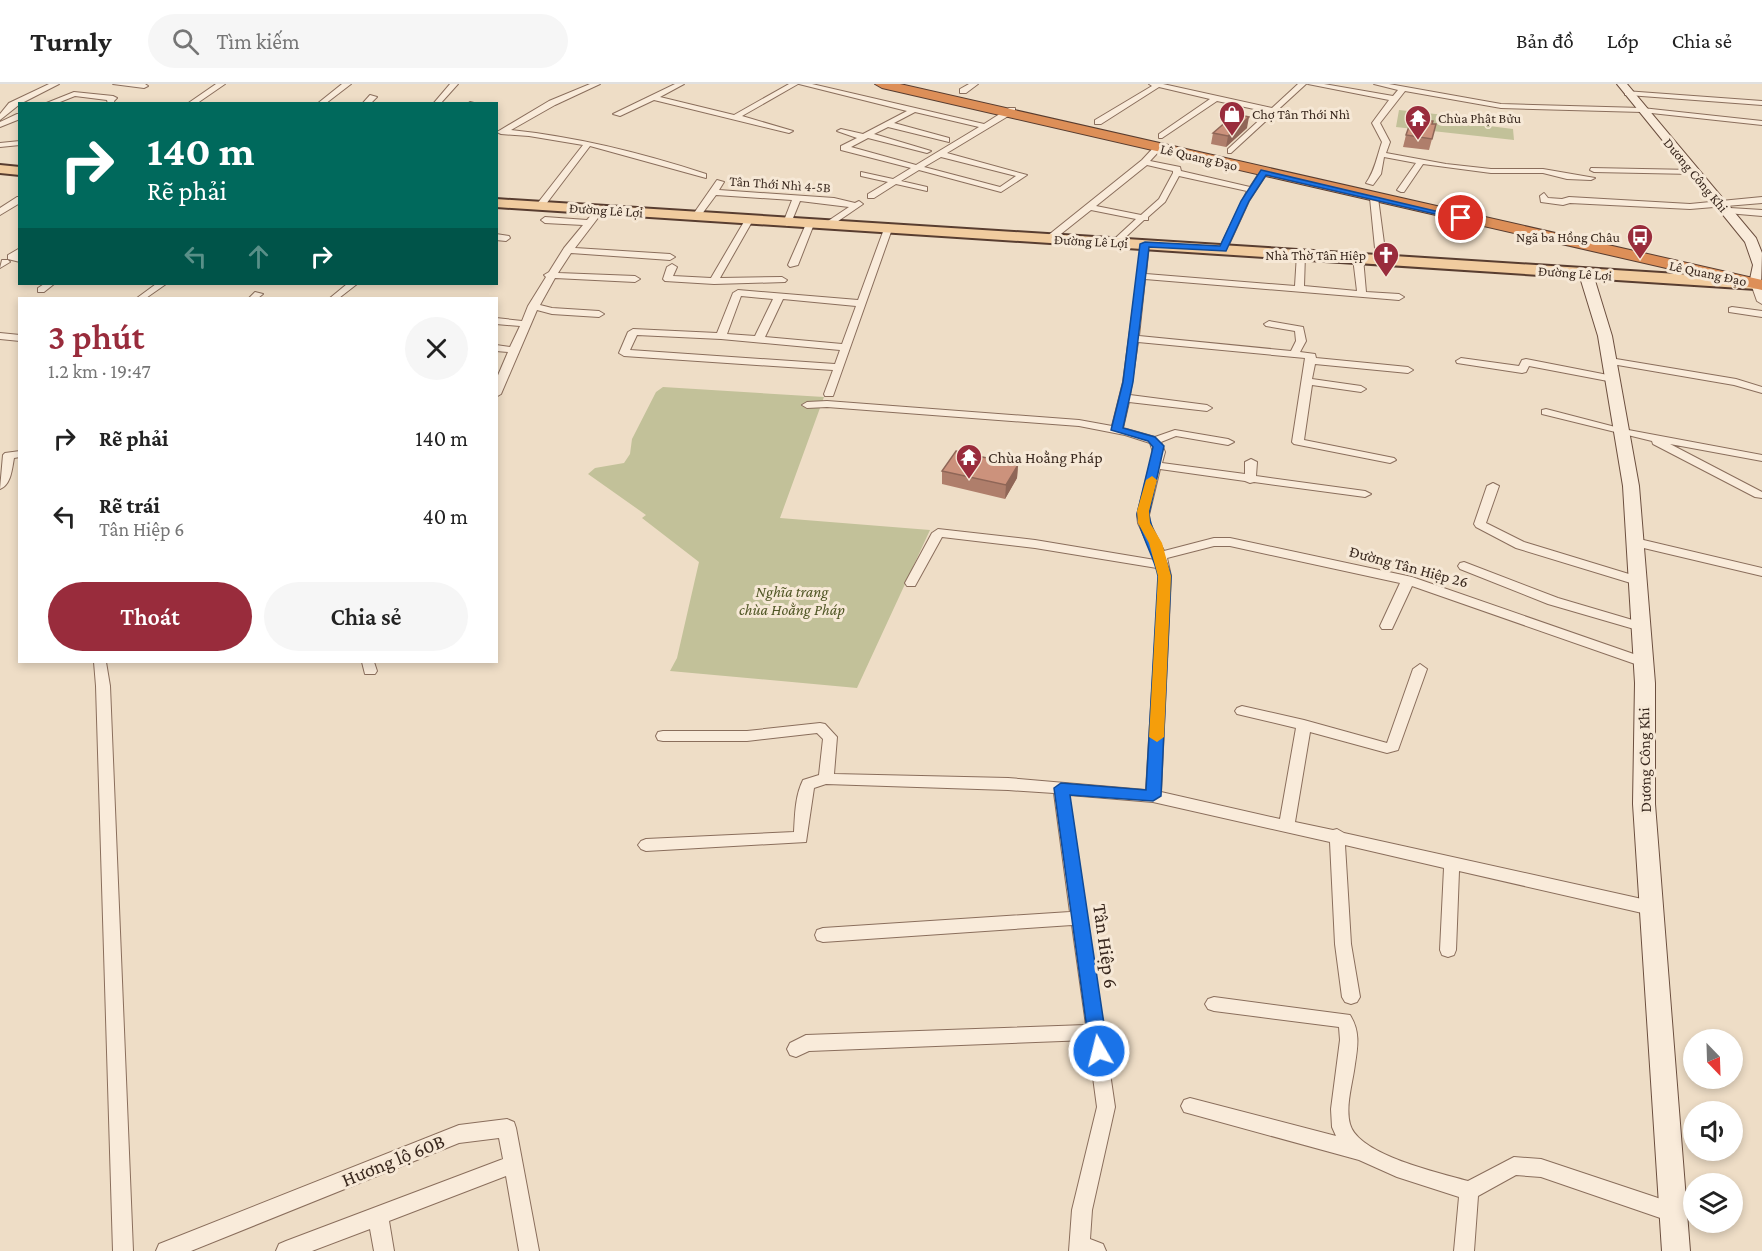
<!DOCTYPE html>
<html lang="vi">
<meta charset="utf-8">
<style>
body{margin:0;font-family:"Crimson Pro",serif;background:#f6f6f6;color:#222;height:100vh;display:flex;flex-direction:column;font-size:22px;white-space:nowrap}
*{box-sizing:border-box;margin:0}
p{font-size:20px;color:#767676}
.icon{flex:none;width:33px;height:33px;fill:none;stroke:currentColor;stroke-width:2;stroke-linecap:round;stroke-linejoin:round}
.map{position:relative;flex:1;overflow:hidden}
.side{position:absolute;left:18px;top:213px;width:480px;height:366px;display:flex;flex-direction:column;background:#fff;border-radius:0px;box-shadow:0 3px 9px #0003}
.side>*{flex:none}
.top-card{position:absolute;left:18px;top:18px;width:480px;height:183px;border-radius:0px;box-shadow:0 3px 9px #0003;background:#00695c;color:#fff;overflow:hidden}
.needle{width:39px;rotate:157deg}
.tools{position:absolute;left:1683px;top:945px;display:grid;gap:12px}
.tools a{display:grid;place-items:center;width:60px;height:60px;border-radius:50%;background:#fff;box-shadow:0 3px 9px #0003;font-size:30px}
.pin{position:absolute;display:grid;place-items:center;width:51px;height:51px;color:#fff;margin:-26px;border:3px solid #fff;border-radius:50%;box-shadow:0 2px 6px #0007}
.me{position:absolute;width:66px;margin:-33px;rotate:352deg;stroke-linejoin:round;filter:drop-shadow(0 0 4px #0008)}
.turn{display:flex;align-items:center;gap:21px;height:126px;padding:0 30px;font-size:27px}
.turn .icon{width:78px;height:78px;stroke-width:2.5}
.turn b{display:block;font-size:42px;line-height:51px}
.lanes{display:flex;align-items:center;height:57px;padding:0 30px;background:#0003;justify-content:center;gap:30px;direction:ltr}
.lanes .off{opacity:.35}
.round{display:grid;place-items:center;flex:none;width:63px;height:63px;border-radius:32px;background:#f6f6f6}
.headline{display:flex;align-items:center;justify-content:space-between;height:102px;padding:0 30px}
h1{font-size:36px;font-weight:600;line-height:45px;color:#992c3c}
.cta{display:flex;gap:12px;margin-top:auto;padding:12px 30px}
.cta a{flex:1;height:69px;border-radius:36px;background:#992c3c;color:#fff;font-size:24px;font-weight:600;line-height:69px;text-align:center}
.cta a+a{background:#f6f6f6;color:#222}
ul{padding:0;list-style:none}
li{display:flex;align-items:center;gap:18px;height:78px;padding:0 30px}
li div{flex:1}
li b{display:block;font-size:22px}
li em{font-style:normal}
header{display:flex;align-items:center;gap:36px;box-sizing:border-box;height:84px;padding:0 30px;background:#fff;border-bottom:2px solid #e0e0e0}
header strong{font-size:28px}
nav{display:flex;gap:33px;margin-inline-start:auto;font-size:21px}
.search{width:420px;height:54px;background:#f6f6f6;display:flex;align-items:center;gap:15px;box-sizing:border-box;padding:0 21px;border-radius:33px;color:#767676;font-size:22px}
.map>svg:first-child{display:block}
.cemetery{fill:#c2c199}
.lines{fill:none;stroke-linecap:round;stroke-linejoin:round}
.street-casing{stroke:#8a6e5c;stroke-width:2}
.secondary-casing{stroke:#6c4f3f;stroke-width:2}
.primary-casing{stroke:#583d30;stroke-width:4}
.highway-casing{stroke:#583d30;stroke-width:2}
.street{fill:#f9ebda;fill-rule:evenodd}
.secondary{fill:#f9ebda;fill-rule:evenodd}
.primary{fill:#f1cc9f;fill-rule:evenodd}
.highway{fill:#dd8f58;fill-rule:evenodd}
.wall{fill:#af7e6b}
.shaded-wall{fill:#8f6657}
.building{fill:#cc927c;stroke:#8f6657;stroke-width:1.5}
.route{fill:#1a73e8;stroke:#114b97;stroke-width:1.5}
.slow{fill:#f59e0b}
.labels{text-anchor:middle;stroke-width:6;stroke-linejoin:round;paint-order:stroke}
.far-poi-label{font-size:14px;fill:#3a291f;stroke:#f6e8d6;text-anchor:start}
.far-street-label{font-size:14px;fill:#3a291f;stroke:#f6e8d6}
.poi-label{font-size:16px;fill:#3a291f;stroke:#f6e8d6;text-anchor:start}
.street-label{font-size:16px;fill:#3a291f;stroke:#f6e8d6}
.park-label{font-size:16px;font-style:italic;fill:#515726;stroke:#f6e8d6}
.near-street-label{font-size:20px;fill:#3a291f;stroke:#f6e8d6}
</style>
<header>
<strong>Turnly</strong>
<div class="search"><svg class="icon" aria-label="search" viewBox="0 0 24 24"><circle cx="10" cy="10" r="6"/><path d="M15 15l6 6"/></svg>Tìm kiếm</div>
<nav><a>Bản đồ</a><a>Lớp</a><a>Chia sẻ</a></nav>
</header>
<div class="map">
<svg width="1762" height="1167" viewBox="0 0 1762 1167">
<rect width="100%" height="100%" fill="#eeddc6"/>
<path class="cemetery" d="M1399,26L1481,35V41L1513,45L1514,56L1396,43Z
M663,303L824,313L780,434L930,446L857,604L670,587L677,574L699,478L642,434L646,431L588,390L595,384L624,379L630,370L632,355L656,308Z"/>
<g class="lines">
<g class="street-casing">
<path id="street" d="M49,0H59L20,20L0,36V30L9,19Z
M113,0H145L148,2L144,4Z
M216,0H225L196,20H187Z
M342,0H351L325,20H317Z
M450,0H458L440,20H433Z
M590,0H600L555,21L511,46C578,53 642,69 706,90V94L590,62L543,124H537V120L583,61L529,52L501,50L497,48L549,17Z
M675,0H684L660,13L734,31L789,0H798L742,32L793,47L789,49L654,16L620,32L613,30Z
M799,0H812L984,40L1009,24H1015V28L947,69L1027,91L1001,108L919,86L901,97L927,103V107L896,100L874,114H868V110L888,98L861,92V88L893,95L911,84L841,66V62L857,54L837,47L841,45L863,50L907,27ZM915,28L979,43L916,81L851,63L868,54L927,69L931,67L874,50L888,43L949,58V54L894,39ZM941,73L1016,92L1000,103L924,83Z
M969,0H978L966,9H960V5Z
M1149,0H1163L1272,24L1298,0H1306L1231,69H1228V65L1268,28L1217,17L1162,54H1159V50L1210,15L1159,3L1101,40H1095V36L1152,2Z
M1308,0H1324L1393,12L1398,6L1374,0H1389L1501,20L1642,24L1762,37V41L1642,28L1501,24L1405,7L1380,39L1390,58L1386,69L1446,80L1491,85H1543L1595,94L1591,96L1567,95L1543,89H1491L1423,80L1404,108H1401L1397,106L1416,79L1384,73L1381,90L1373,101L1366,99C1375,87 1377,72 1382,58L1372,39L1389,16Z
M1625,7L1762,17V21L1628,11H1625Z
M74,8L113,12L117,14L114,17L115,20H108L107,16L75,12L55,20H44Z
M370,11L377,13L370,20H362Z
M470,18L478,20H467Z
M17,30H20V35L0,43V38Z
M20,57V61L0,63V59Z
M1155,62L1162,64L1150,77L1180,83L1181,87L1250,103L1261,86L1268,88L1249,117L1226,167L1219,165L1247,107L1179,92L1165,118L1148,133V136H1144L1117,161L1110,159L1136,135L1091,126L1052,157H1046V153L1142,76ZM1147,81L1173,87V89L1159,115L1141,131L1096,122Z
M1591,84L1693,86L1697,88L1693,90L1594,88L1590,86Z
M717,96L724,98L719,106L834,114L855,119L859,117L863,120L828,144L825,143V139L849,123L800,117L791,139L787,142L783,139L792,116L716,111L699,134H693L692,132Z
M1544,109L1548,114L1562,115L1569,113L1690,120L1762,113V119L1690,125L1570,119L1563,121L1541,118L1540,112Z
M1374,111L1378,114L1386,174L1381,177L1376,174L1370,114Z
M17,113H20V119L0,131V124Z
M597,124L604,126L575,164L670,170L675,173L670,176L571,169L558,189L635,192L640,195L635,198L555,194L540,221L552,224L599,227L604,230L599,233L552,230L537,226L501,310L496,313V296L508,268L496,267V261L510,263L520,242L496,240V234L522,237L528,222L546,193L544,191L549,188L564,164L583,141L545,139L541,136L545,133L587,136Z
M1730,124L1762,126V132L1727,129L1726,127Z
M749,133L753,136L720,194L782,193L787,196L785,198L714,200L665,197L663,195L667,183L672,180L677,183L673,192L711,194L745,136Z
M810,137L814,140L798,181L790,183L788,181L806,140Z
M888,142L892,145L833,312H825L824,310L833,286L624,272L619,269L628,248L633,245L717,249L733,209L738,206L858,216L884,145ZM741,212L773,215L755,252L727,250ZM783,215L856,222L842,260L765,253ZM637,251L721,255L840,266L835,280L630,266Z
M496,150L509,152L510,154L506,157L496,156Z
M1142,158L1149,160L1146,190L1295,202L1297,170L1301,167L1305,170L1304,202L1357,207L1353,174L1358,171L1363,174L1366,208L1399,210L1404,213L1399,216L1145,195L1139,252L1291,267L1296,257L1295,247L1266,242L1264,240L1269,237L1303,243L1306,257L1300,268L1315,270L1316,274L1408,283L1413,286L1408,289L1315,280L1312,295L1361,302L1366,305L1361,308L1312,301L1304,356L1394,374L1396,376L1390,379L1294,360L1292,358L1305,274L1138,258L1130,311L1207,321L1212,324L1207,327L1129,318L1123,344L1155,353L1175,346L1228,355L1234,358L1228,361L1176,352L1161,358L1165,368L1162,379L1245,390V378L1251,375L1257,378L1256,392L1365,407L1371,410L1365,413L1254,398L1250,399L1245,397L1160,385L1149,431L1150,439L1164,467L1214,454H1230L1412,493L1648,575L1650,578L1643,583L1638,581L1412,502L1392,545H1382L1380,542L1400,499L1230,462H1214L1167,474L1171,492L1161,708L1280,735L1296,644L1237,630L1235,627L1237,624L1242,622L1304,636L1387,659L1413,585L1420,580L1427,585L1398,666L1387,669L1310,648L1295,738L1333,746L1337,745L1344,749L1651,817L1657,819L1659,824L1657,829L1651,831L1459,787L1456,866L1454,871L1448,873L1442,871L1440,866L1444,784L1345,761L1351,860L1360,913L1357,918L1351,920L1345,918L1342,913L1335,860L1330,758L1153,718L1069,711L1115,1023L1092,1126L1090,1155L1103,1160L1106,1167H1069L1072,1126L1097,1023L1088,956L809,967L796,973L790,971L787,965L790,959L806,951L1086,941L1072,841L823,858L817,856L815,851L817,846L823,844L1070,828L1054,709L1008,706L826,700L814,704L806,758L646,767L641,765L638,761L641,757L646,755L794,748C795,731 795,712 803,696L819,691L823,655L817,649L747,657H663L658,656L656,652L658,648L663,647H747L820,639L825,640L837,653L834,690L1008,694L1146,706L1159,492L1157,484L1035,464L942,453L915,502H907L905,499L932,449L938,445L1035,456L1155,476L1138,439L1137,431L1153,368L1150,359L1125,351L1079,342L827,323L807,324L802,321L807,318L827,317L1079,336L1112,342L1123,298Z
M20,164V178L8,175V171Z
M2,176H8L10,178L0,184Z
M1756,197L1759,198L1762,204V220L1757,217L1751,200Z
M44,200H54L44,208H38V204Z
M156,200H166L146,214H137Z
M347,200H357L339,214H330Z
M255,208L263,210L258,214H249Z
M1732,223L1762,227V233L1729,228V224Z
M0,249L20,251V257L0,255Z
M1461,274L1519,282L1522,276L1526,275L1613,292L1618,295L1613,298L1529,282L1526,288L1522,289L1457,279L1456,277Z
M1610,274L1736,295L1762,303V309L1734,301L1606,279V275Z
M1546,325L1623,345L1762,371V377L1670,360L1762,408V414L1755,413L1653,360L1652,357L1542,330V326Z
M20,367V373L14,374C12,385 11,401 0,405L3,371L5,369Z
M1493,399L1499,402L1486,439L1524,458L1642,494L1644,497L1642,500H1634L1516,464L1476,443L1474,440L1487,402Z
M1635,454L1762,484V492L1631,461L1629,458L1631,455Z
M1464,478L1558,514L1646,540L1648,543L1641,547L1548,520L1460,485L1458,482L1460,479Z
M94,578H106L110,602L133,1167H113L96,602Z
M362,578H374L377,587L375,590H365Z
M1214,913L1350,931C1360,947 1358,961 1355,980C1353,998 1345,1022 1350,1040C1358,1071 1440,1089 1468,1097L1514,1073L1541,1075L1679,1121L1682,1128L1679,1135L1672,1138L1541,1093L1516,1091L1478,1112L1474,1167H1454L1459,1113L1397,1093L1359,1076L1184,1028L1181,1022L1184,1016L1190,1014L1336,1052L1332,1043L1331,1025L1340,956L1339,943L1214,927L1208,925L1205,920L1208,915Z
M507,1035L514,1038L516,1044L539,1167H519L506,1092L389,1137L394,1167H374L370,1145L312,1167H276L279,1160L286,1157L503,1075L499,1054L459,1059L191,1167H156L159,1160L459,1041Z"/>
</g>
<g class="secondary-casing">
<path id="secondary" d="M1617,0H1627L1756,154L1762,169L1761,203H1751L1749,200L1753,181L1745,158Z
M1586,186L1593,190L1612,252L1639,402L1655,599V720L1690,1167H1662L1633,720L1635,599L1623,402L1598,252L1579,190Z"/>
</g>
<g class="primary-casing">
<path id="primary" d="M0,81L20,83V91L0,89Z
M496,115L1756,195L1761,197L1762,203L1756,205L496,123Z"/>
</g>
<g class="highway-casing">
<path id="highway" d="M875,0H900L1762,196V206L882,4Z"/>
</g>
<use href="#street" class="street"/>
<use href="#secondary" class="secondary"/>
<use href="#primary" class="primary"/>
<use href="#highway" class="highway"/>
</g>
<path class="wall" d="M1432,40H1436L1429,66L1403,63L1406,51Z
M1247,44L1226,63L1211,60L1213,49Z
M1018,381L1017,394L1005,415L942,400V387Z"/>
<path class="shaded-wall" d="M1249,33L1247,44L1226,63L1228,52Z
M1018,381L1017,394L1005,415L1006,401Z"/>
<path class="building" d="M1235,30L1249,33L1228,52L1213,49Z
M1412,34L1433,37L1432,40H1436L1432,55L1406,51Z
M956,367L1018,381L1006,401L942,387Z"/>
<path class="route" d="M1261,86L1465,134L1461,136L1266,91L1249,117L1226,167L1149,163L1133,298L1123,344L1155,353L1164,362L1149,430C1151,449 1166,471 1171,492L1161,712L1153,717L1070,711L1108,967L1105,972L1099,975L1093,972L1090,967L1054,704L1061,699L1146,706L1158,492C1154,471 1139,449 1137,430L1153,363L1148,357L1111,346L1123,298L1140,160L1145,158L1220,162L1241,117Z"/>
<path class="slow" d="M1152,392L1157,396L1149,427L1150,439L1162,459L1171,492L1164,653L1157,658L1149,653L1158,492L1149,459L1138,439L1137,427L1146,396Z"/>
<defs>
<g id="shop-pin" transform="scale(1.35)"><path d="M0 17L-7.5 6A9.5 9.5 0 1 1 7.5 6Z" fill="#992c3c" stroke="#f6e8d6"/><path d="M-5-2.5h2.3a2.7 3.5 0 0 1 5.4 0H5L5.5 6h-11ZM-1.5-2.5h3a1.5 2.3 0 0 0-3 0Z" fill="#fff"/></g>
<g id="temple-pin" transform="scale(1.35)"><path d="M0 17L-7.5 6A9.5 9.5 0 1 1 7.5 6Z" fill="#992c3c" stroke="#f6e8d6"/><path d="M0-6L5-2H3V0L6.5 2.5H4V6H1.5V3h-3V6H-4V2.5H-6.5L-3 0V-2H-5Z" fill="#fff"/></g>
<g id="bus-pin" transform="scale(1.35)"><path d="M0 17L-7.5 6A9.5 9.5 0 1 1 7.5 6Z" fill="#992c3c" stroke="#f6e8d6"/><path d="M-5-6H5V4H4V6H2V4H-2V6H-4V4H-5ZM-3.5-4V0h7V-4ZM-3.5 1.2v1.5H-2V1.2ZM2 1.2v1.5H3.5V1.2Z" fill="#fff"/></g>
<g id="church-pin" transform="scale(1.35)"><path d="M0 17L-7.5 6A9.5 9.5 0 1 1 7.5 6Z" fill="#992c3c" stroke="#f6e8d6"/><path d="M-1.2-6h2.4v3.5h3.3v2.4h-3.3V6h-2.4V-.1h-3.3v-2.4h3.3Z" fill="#fff"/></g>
</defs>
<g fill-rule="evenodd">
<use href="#shop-pin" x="1232" y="30"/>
<use href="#temple-pin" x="1418" y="34"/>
<use href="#bus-pin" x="1640" y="153"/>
<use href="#church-pin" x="1386" y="171"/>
<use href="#temple-pin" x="969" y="373"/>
</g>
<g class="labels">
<g class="far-poi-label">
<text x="1252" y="35">Chợ Tân Thới Nhì</text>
<text x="1438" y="39">Chùa Phật Bửu</text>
<text x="1620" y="158" text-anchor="end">Ngã ba Hồng Châu</text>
<text x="1366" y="176" text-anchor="end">Nhà Thờ Tân Hiệp</text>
</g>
<g class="far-street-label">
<text transform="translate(1199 73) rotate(13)" y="5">Lê Quang Đạo</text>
<text transform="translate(1696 91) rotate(50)" y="5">Dương Công Khi</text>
<text transform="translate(780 100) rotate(4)" y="5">Tân Thới Nhì 4-5B</text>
<text transform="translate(606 126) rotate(4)" y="5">Đường Lê Lợi</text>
<text transform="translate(1091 157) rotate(3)" y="5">Đường Lê Lợi</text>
<text transform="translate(1575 189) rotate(4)" y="5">Đường Lê Lợi</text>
<text transform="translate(1708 189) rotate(12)" y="5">Lê Quang Đạo</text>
</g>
<g class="poi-label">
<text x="988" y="379">Chùa Hoằng Pháp</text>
</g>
<g class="street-label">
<text transform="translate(1409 482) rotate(15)" y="6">Đường Tân Hiệp 26</text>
<text transform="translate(1644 676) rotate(-91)" y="6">Dương Công Khi</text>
</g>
<g class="park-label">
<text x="792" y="513">Nghĩa trang<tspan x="792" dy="18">chùa Hoằng Pháp</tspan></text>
</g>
<g class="near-street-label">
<text transform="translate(1106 862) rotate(82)" y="7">Tân Hiệp 6</text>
<text transform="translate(393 1076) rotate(-22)" y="7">Hương lộ 60B</text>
</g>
</g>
</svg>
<div class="tools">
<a><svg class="needle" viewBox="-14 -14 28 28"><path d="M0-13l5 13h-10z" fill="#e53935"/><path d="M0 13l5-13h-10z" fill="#767676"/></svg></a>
<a><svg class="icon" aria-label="sound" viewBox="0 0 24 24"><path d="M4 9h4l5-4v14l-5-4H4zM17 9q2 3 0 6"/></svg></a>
<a><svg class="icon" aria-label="layers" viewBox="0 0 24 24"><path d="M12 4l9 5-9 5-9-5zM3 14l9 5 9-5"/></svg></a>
</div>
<div class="pin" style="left:1461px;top:134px;background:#d93025"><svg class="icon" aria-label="arrive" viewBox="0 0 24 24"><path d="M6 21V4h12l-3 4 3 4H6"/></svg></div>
<svg class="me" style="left:1099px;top:967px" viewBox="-20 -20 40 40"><circle r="17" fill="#1a73e8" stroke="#fff" stroke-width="3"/><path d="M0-11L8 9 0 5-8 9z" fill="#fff"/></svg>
<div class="top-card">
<div class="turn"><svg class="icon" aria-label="right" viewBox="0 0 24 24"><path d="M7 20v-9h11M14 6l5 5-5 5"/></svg><div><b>140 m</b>Rẽ phải</div></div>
<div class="lanes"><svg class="icon off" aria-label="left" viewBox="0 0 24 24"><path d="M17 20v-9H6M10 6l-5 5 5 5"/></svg><svg class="icon off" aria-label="ahead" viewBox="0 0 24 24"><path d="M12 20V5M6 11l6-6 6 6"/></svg><svg class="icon" aria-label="right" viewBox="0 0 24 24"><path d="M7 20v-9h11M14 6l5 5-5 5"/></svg></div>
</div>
<section class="side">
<div class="headline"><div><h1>3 phút</h1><p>1.2 km · 19:47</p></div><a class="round"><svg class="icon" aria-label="close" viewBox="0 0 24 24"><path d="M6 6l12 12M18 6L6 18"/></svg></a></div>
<ul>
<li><svg class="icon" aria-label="right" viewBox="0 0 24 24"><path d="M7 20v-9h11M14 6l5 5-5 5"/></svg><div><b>Rẽ phải</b></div><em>140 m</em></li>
<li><svg class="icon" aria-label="left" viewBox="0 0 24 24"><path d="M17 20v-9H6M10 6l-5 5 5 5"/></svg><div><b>Rẽ trái</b><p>Tân Hiệp 6</p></div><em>40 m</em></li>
</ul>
<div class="cta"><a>Thoát</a><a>Chia sẻ</a></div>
</section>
</div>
